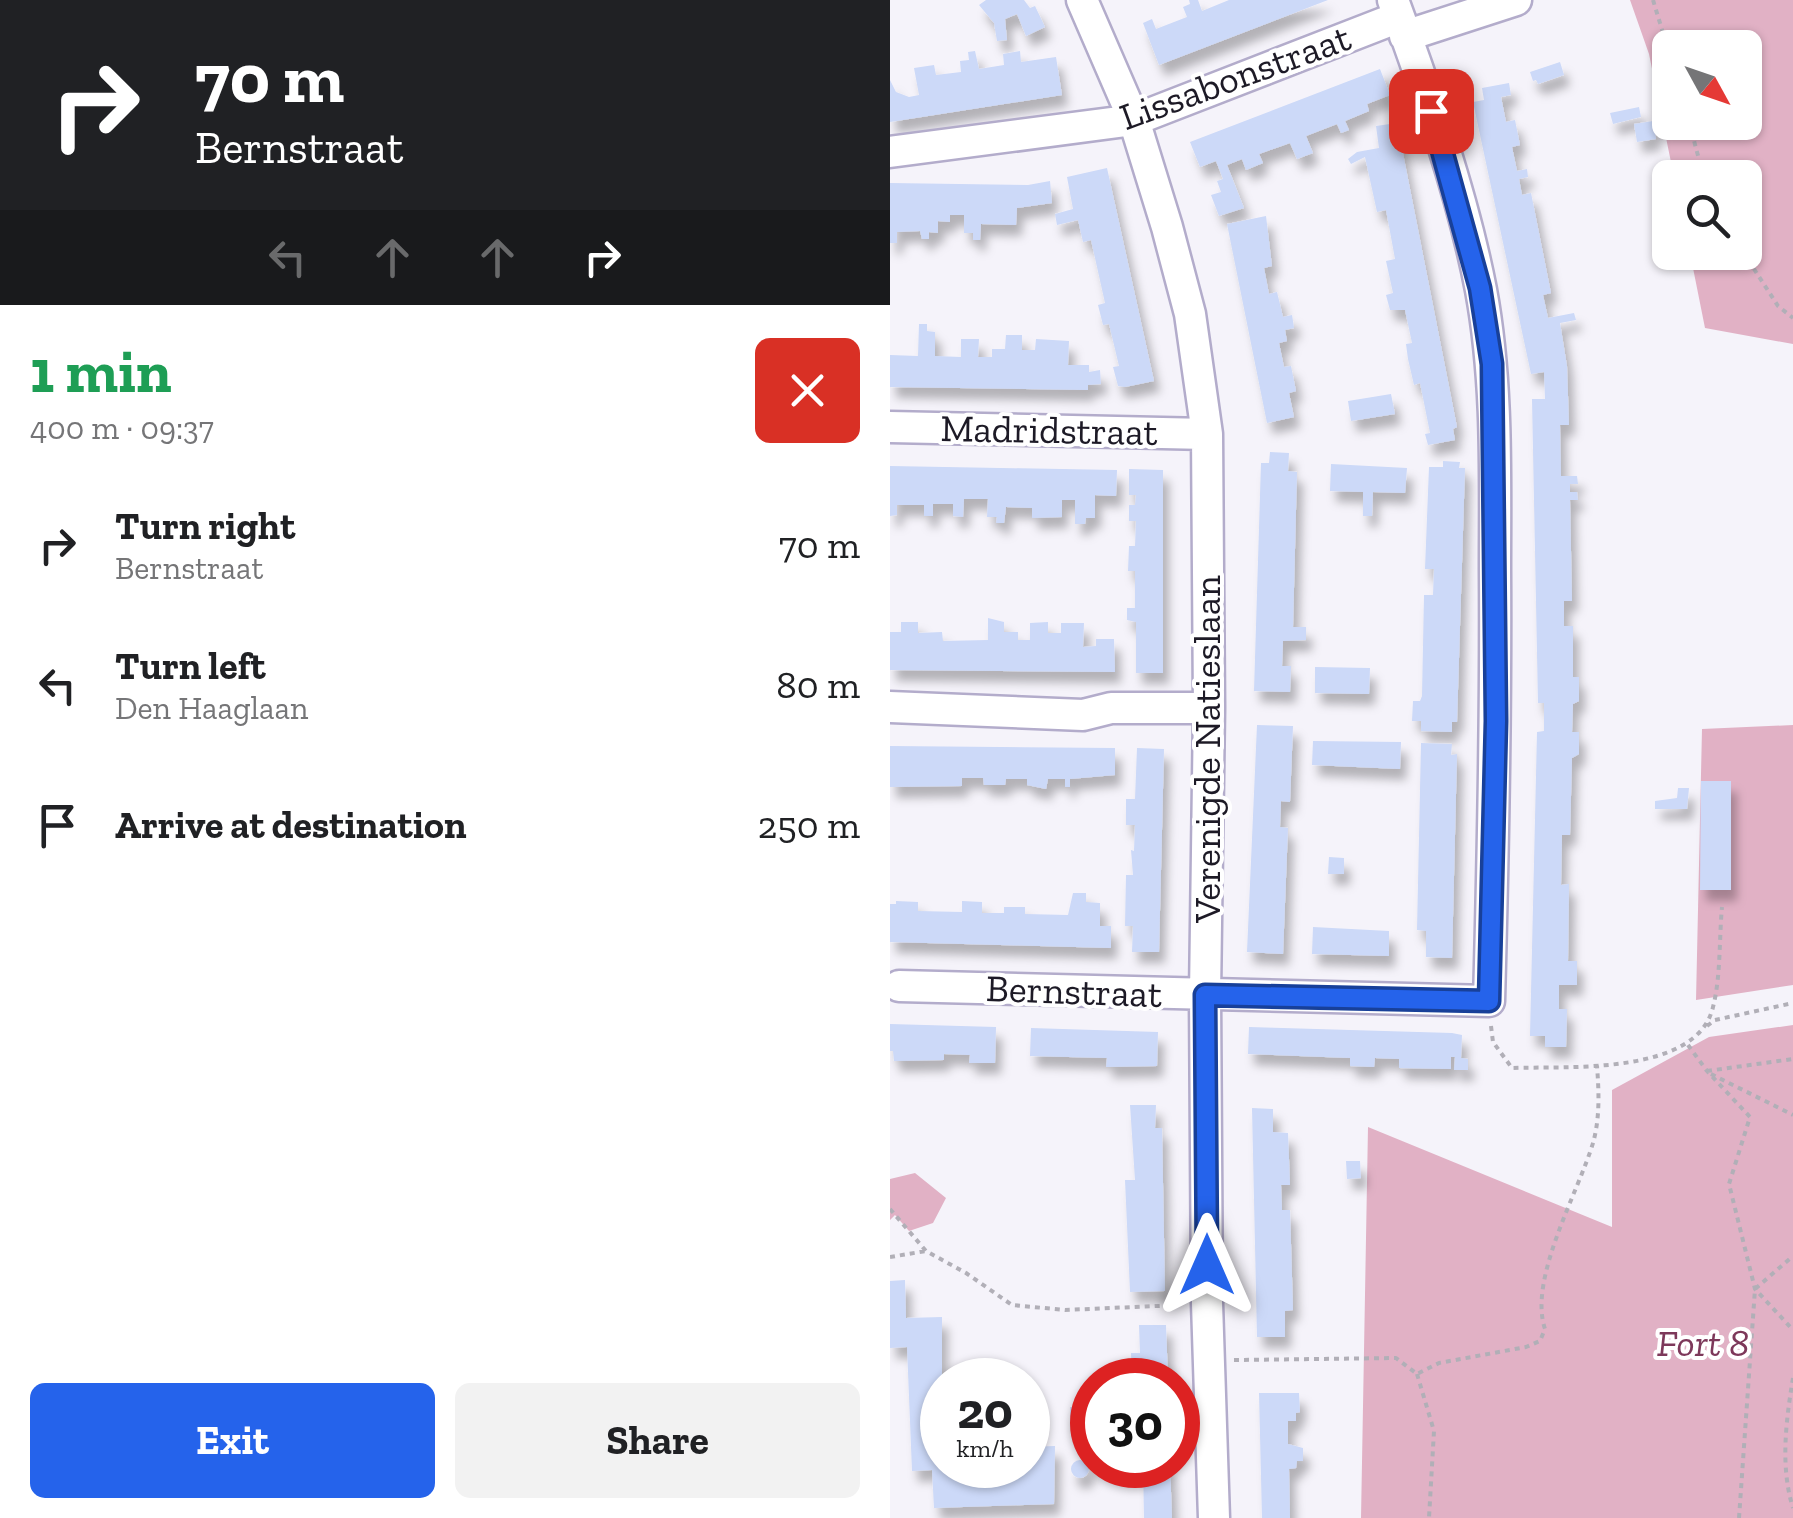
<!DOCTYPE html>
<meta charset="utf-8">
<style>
body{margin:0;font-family:"Zilla Slab",serif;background:#f2f2f2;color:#202124;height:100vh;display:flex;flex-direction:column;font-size:38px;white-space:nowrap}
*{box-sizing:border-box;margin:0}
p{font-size:32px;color:#757577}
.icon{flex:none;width:55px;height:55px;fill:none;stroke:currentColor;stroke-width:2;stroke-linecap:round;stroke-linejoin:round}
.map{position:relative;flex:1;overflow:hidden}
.details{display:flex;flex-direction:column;background:#fff;width:890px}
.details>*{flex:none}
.top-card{background:#202124;color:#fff;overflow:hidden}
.needle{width:65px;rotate:130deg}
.buttons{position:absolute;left:762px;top:30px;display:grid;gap:20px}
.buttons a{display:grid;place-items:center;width:110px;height:110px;border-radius:15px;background:#fff;box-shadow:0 2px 8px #0004;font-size:50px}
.speed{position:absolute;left:30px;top:1358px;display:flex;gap:20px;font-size:50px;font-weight:700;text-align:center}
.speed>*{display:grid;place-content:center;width:130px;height:130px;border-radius:50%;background:#fff;box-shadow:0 2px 8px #0004;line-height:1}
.speed small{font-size:25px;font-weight:400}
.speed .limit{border:15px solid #d22;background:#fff;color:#111}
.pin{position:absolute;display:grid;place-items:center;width:85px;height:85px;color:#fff;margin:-42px;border-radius:20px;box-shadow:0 5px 15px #0006}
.me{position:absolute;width:110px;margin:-55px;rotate:0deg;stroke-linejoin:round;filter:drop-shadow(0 0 8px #0008)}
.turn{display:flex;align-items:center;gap:35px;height:210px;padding:0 30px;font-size:45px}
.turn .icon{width:130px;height:130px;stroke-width:2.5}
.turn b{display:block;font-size:70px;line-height:85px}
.lanes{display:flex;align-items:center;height:95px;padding:0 30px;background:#0003;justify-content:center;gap:50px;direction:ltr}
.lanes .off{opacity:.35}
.round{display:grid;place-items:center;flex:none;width:105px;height:105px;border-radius:15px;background:#f2f2f2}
.overview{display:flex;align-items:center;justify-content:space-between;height:170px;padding:0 30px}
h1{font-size:60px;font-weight:800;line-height:75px;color:#1e9e55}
.primary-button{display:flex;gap:20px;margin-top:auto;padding:20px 30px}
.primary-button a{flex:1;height:115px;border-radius:15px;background:#2563eb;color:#fff;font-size:40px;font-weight:800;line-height:115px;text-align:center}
.primary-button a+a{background:#f2f2f2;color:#202124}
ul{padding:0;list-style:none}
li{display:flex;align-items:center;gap:30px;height:140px;padding:0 30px}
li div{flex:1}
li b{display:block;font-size:38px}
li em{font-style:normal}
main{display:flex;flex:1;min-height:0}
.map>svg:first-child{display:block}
.green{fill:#e1b1c5;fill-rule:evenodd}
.building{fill:#ccd9f8;filter:url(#shadow)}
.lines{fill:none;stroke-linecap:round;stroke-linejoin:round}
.minor-casing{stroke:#b3accb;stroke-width:35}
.path{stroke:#b1afb7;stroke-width:4;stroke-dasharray:5 5;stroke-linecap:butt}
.minor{stroke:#fff;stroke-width:30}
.route-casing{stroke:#184099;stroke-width:25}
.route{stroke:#2563eb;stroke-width:18}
.labels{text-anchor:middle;stroke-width:8;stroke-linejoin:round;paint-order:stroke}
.street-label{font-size:38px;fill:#1d1a26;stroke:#fff}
.park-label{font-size:38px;font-style:italic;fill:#7d385a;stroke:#fff}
</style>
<main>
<section class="details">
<div class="top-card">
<div class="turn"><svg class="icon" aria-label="right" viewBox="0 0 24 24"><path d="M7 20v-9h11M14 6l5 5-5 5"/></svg><div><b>70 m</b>Bernstraat</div></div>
<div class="lanes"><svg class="icon off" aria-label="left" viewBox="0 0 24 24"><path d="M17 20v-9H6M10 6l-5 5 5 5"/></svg><svg class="icon off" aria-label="ahead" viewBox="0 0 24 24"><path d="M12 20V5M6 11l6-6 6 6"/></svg><svg class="icon off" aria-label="ahead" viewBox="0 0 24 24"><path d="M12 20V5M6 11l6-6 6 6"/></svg><svg class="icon" aria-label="right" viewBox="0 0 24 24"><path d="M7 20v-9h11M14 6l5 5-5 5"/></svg></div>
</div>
<div class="overview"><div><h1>1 min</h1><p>400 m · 09:37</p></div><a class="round" style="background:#d93025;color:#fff"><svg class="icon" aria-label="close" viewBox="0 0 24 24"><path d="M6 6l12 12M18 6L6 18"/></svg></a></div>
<ul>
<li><svg class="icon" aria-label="right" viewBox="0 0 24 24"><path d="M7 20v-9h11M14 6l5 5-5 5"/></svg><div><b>Turn right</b><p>Bernstraat</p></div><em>70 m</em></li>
<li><svg class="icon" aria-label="left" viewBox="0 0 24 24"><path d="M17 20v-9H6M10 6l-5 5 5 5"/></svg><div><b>Turn left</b><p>Den Haaglaan</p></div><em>80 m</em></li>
<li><svg class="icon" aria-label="arrive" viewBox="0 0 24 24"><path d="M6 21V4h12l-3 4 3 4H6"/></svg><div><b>Arrive at destination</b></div><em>250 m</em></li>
</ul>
<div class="primary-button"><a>Exit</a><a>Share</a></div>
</section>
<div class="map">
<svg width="903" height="1518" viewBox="0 0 903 1518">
<defs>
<filter id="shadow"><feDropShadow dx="6" dy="11" stdDeviation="5" flood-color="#0004"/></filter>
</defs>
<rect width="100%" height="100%" fill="#f5f3fa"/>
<path class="green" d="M740,0H903V344L815,328L800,253L855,252V178L784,177L759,54ZM780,48H855V122H780Z
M903,725V985L806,1000L812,729Z
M903,1025V1518H471L478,1127L722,1227V1090L819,1037Z
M25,1173L56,1198L43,1223L19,1231L5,1215L0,1220V1179Z"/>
<path class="building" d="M96,0H134L140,8L145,6L155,27L136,36L127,14L115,19L117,40L107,41L104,23L89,5Z
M299,0H308L312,11L339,0H438L269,65L253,23L262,19L266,29L297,17L293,7L300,4Z
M85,51L89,69L114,65L113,54L130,51L131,62L166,57L172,95L0,122V80L6,92L19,97L29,95L24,68L44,65L46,75L71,72L70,61L79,60L78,52Z
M670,62L674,75L648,84L646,80L643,81L640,72Z
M490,69L500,95L477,104L479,111L455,121L459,130L451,133L447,124L416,136L423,153L407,159L400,143L369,154L373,163L356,170L352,159L337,165L354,208L329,216L321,195L331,192L327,181L333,179L326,161L310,167L300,142Z
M619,83L621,95L611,97L616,122L625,120L630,145L622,147L627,171L637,169L638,177L629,179L632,195L641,193L661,293L653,295L658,318L684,313L686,320L670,323L677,366L679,425H670L671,476H687L688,484H680V492H687L688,500H680L682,601H674V626H683V677H689V701L683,704L682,732H689V754L682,758L680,835H672L671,885L679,884L678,961H687V985H669V1009H677L676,1047H655V1036H640L647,732L654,731V703H648L642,399H655L654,372L641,374L583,102L594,100L592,88Z
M749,107L751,117L723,124L720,113Z
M763,121L766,139L747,142L744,124Z
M507,123L567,427L563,429L565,440L538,445L535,434L540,433L530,383L524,385L518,359L516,344L522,343L515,310H500L496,295L503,293L496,261L505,259L496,210L487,212L475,157L461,164L458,159L467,152L489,148L486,126Z
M217,168L264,381L235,387L228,386L223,367L229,366L219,324L213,325L208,305L215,303L201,240L193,242L188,220L167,225L165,214L183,209L177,177Z
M160,181L162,203L127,208L126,225L91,224L90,240H83V233H74V215H60V222L48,221V233L39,232V239H32L30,231L7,232V243H0V183L138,185Z
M376,216L382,266L374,268L379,294L387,292L393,317L402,315L404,328L395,330L397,341L389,343L394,367L401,366L406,391L399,393L404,417L377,423L337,224Z
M29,324H37V331L45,332V356L71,357V339H89L88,357H102V349H115L116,335H132V350H145L146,339L179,341L178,365H199V372L210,370L211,384L198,385V390L0,387V355L28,356Z
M501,394L505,414L461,421L458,401Z
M380,452L399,453L398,471L407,472L403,627H416V640L393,641L392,666H401L400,692L364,691L371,463H379Z
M553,461L570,462L569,468H575L567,722H562V732L531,731V721H522L523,701H530L532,696L534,595H543L544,569H535L539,467H553Z
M441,464L517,468L515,493L483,492L482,516H473V492L440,491Z
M0,466L227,470L226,496L205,495V518H196L195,524H185V500H172V517L142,518V508L116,507L114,523H106L107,517H97L98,499H74L73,517L63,516V504H43V516H34V505H7V515L0,516Z
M239,469L273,470V673H246V622L237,620V608H245V571H238L239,546H245L246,521H239V505H245L246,495H239Z
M98,618L114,622V632H128V640H140V623L158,622V633H171V623H194L193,647L206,646V639H224L225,672L0,670V632H11V622H28V633L52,632L53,641L98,640Z
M425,667L480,668L479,694L425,693Z
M367,725L403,726L400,802L391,801L390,827L398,828L393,954L357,952Z
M423,741L511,742L510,769L422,765Z
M531,743L562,744L561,755L567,754L562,958L536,957V931L527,930Z
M0,746L225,748V775L180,779V787H175V779H158L156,789L137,785V779H116L115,785H94L93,778H72V786L0,787Z
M247,748L274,749L269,952H242L243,926H235L236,875H243L241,850L244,851L245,825H236V799H245Z
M811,781H841V890H810Z
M788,788H799L797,809H765V801L787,798Z
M439,857L454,858V874H438Z
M183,893H196V902L210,903V926H221V948L0,942V904H6V901L28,902V911L72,912V901L92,902V913H114V907H135V914L178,915Z
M423,927L499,931V956L422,954Z
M0,1024L106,1027L105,1063H79L80,1055L54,1054V1060L4,1061L3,1051H0Z
M359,1027L562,1033L572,1035L571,1058L578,1059V1070H564L565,1057H561V1069L509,1068V1059L485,1058L484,1067L460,1066V1058L358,1054Z
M141,1028L268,1032L267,1066L216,1067L217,1058L140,1056Z
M240,1105H266L265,1128H272L275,1291L240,1292L235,1180H245Z
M362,1108L383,1109V1132L398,1133L400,1185H391L392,1210H400L403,1310L395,1311V1337H367Z
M456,1161H470L471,1178L457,1179Z
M15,1280L16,1318L52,1317V1465H56V1471L128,1469V1465H138V1447L165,1446L164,1504L44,1508L42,1470L22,1471L17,1347L0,1348V1281Z
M249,1325H276L278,1380H242L241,1353H250Z
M369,1393H409L410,1412L406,1413V1421H398V1444L413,1448V1461H407L406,1468L399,1469L400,1518H372Z
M180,1407H197V1426L180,1427Z
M181 1469a9 9 0 1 1 18 0a9 9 0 1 1-18 0Z
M253,1465H280L282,1518H254Z"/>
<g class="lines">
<g class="minor-casing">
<path id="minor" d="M192,0L244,120L277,227L300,314L317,434L319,708L315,995L317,1303L324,1518
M515,36L626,0
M0,152L244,120L509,17
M0,427L317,434
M0,707L193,715L221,708H319
M9,986L599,1001C603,857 606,714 605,569C605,476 608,382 591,290C573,196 536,90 503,0"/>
</g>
<path class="path" d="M763,0L780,56
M799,122L814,178
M853,252L888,306L903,318
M601,1026L603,1042L622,1068C676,1066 807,1076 823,1007C831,976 829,939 832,907
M817,1026L825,1020L903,1003
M798,1045L817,1071L860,1117L839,1184L865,1289L903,1330
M817,1071L903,1059
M821,1074L903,1115
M0,1209L36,1251L76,1273L122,1305L175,1310L290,1305
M0,1257L36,1251
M344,1360L506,1358L527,1374L549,1363L636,1347L650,1341L655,1329C638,1279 688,1193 703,1143C710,1118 709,1092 707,1066
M527,1374L544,1431L539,1518
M903,1378C896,1420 890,1467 903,1508
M849,1518L865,1289L903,1256"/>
<use href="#minor" class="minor"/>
</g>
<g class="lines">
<g class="route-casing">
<path id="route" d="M317,1265L315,995L599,1001L606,721L602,364L590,288L541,111"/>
</g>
<use href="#route" class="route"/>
</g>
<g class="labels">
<g class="street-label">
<text transform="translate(345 77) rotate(-20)" y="13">Lissabonstraat</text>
<text transform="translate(159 430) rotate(1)" y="13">Madridstraat</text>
<text transform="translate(317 749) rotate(-90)" y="13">Verenigde Natieslaan</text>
<text transform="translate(184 991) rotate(2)" y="13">Bernstraat</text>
</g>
<g class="park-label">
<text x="813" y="1356">Fort 8</text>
</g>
</g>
</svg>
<div class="buttons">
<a><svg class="needle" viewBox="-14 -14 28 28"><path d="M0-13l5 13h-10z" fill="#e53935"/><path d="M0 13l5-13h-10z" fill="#757577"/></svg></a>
<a><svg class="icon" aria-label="search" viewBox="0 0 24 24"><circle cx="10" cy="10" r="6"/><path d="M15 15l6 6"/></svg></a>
</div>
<div class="speed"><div>20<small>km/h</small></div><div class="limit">30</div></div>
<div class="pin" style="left:541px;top:111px;background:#d93025"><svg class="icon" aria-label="arrive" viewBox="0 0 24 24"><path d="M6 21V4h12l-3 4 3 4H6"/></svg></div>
<svg class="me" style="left:317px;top:1265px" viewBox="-20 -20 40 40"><path d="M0-17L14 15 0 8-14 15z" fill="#2563eb" stroke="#fff" stroke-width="4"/></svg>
</div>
</main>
